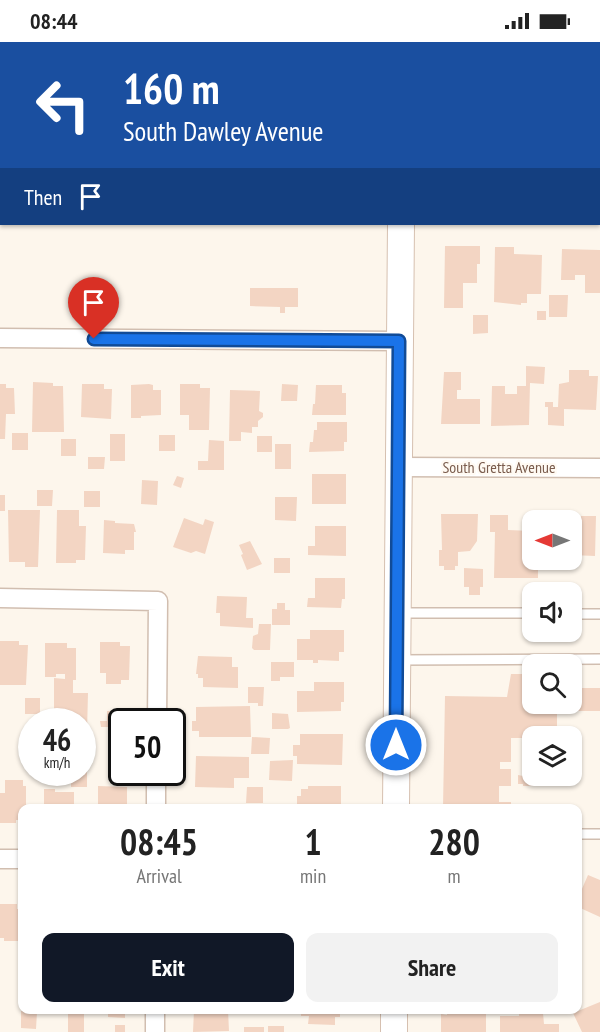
<!DOCTYPE html>
<style>
body{margin:0;font-family:"PT Sans Narrow",sans-serif;background:#f2f2f2;color:#222;height:100vh;display:flex;flex-direction:column;font-size:22px;white-space:nowrap}
*{box-sizing:border-box;margin:0}
p{font-size:20px;color:#767676}
.icon{flex:none;width:33px;height:33px;fill:none;stroke:currentColor;stroke-width:2;stroke-linecap:round;stroke-linejoin:round}
.map{position:relative;flex:1;overflow:hidden}
.drawer{position:absolute;left:18px;top:762px;width:564px;height:210px;display:flex;flex-direction:column;background:#fff;border-radius:12px;box-shadow:0 2px 4px #0004}
.drawer>*{flex:none}
.banner{position:absolute;left:0px;top:0px;width:600px;height:183px;box-shadow:0 2px 4px #0004;background:#1a4fa0;color:#fff;overflow:hidden}
.needle{width:39px;rotate:270deg}
.buttons{position:absolute;left:522px;top:468px;display:grid;gap:12px}
.buttons a{display:grid;place-items:center;width:60px;height:60px;border-radius:12px;background:#fff;box-shadow:0 2px 4px #0004;font-size:30px}
.speed{position:absolute;left:18px;top:666px;display:flex;gap:12px;font-size:30px;font-weight:700;text-align:center}
.speed>*{display:grid;place-content:center;width:78px;height:78px;border-radius:50%;background:#fff;box-shadow:0 2px 4px #0004;line-height:1}
.speed small{font-size:15px;font-weight:400}
.speed .limit{border:3px solid #111;border-radius:9px;background:#fff;color:#111}
.pin{position:absolute;display:grid;place-items:center;width:51px;height:51px;color:#fff;margin:-62px -26px;border-radius:50% 50% 50% 0;rotate:-45deg;box-shadow:0 0 6px #0007}
.pin .icon{rotate:45deg}
.me{position:absolute;width:66px;margin:-33px;rotate:0deg;stroke-linejoin:round;filter:drop-shadow(0 0 4px #0008)}
.turn{display:flex;align-items:center;gap:21px;height:126px;padding:0 24px;font-size:27px}
.turn .icon{width:78px;height:78px;stroke-width:2.5}
.turn b{display:block;font-size:42px;line-height:51px}
.then{display:flex;align-items:center;height:57px;padding:0 24px;background:#0003;gap:12px;font-size:22px}
.eta{display:flex;justify-content:space-evenly;align-items:center;height:102px;text-align:center}
.eta b{font-size:36px;font-weight:600;line-height:42px}
.cta{display:flex;gap:12px;margin-top:auto;padding:12px 24px}
.cta a{flex:1;height:69px;border-radius:12px;background:#111827;color:#fff;font-size:24px;font-weight:600;line-height:69px;text-align:center}
.cta a+a{background:#f2f2f2;color:#222}
.status{display:flex;justify-content:space-between;align-items:center;height:42px;padding:0 30px;background:#fff;direction:ltr}
.status svg{height:16px;fill:currentColor}
.map>svg:first-child{display:block}
.building{fill:#f3d5c3}
.lines{fill:none;stroke-linecap:round;stroke-linejoin:round}
.lane-casing{stroke:#d1beb0;stroke-width:12}
.street-casing{stroke:#d1beb0;stroke-width:21}
.secondary-casing{stroke:#d6c0b0;stroke-width:28}
.lane{stroke:#fff;stroke-width:9}
.street{stroke:#fff;stroke-width:18}
.secondary{stroke:#fff;stroke-width:26}
.route-casing{stroke:#114b97;stroke-width:15}
.route{stroke:#1a73e8;stroke-width:10}
.labels{text-anchor:middle;stroke-width:4.5;stroke-linejoin:round;paint-order:stroke}
.street-label{font-size:16px;fill:#7a5c4d;stroke:#fffaf3}
</style>
<div class="status"><b>08:44</b><svg viewBox="0 0 49 12"><path d="M0 12V9h3v3zM5 12V6h3v6zM10 12V3h3v9zM15 12V0h3v12zM26 1h20v11H26zM47 4h2v5h-2z"/></svg></div>
<div class="map">
<svg width="600" height="990" viewBox="0 0 600 990">
<rect width="100%" height="100%" fill="#fdf6ec"/>
<path class="building" d="M445,204H480V222H477V241H463V266H444Z
M495,205H514V212L542,213L541,252H527V261H521V263L494,260Z
M562,207L600,208V251H585V233H575V238H561Z
M250,246H298V265H285V271H280V265L250,264Z
M549,253H568L567,275H549Z
M537,269H546V278H537Z
M473,273H488V291L473,292Z
M526,324L545,325L544,342L530,341L529,383L491,384L492,344H505V352H517V344H526Z
M569,328H589V334H598L596,368L564,367V384L548,383V365H545V360H553V365H558L559,342L569,340Z
M444,330H461V348H457V357H480V382H441Z
M33,340L53,341V344H63L64,390H32Z
M0,342H6V346H14L15,372H6L5,397H0Z
M82,342H104V347H112L111,377L81,375Z
M149,342L153,343V348H161V373L141,374V376H131V343Z
M180,342H200V346H210L209,388H189V373H180Z
M282,342L298,343L297,359H281Z
M316,343H342V351H346V373H312L313,362H315Z
M230,348L260,349L259,369L263,371V375L258,379V385H252V391L241,390V399H229Z
M317,380H347V400H344V409L309,410L310,400H313L314,388H317Z
M12,391H28V408H12Z
M110,392H125V419H110Z
M159,393H175V409H159Z
M257,394H272V410H257Z
M61,397H76V414H61Z
M209,398L224,399V428H198V419H208Z
M275,402H291V427H275Z
M88,415H105L104,427H88Z
M312,432H346V462H312Z
M177,434L184,436L181,446L173,443Z
M142,438L158,439L157,463L141,462Z
M37,448H53L52,464H37Z
M84,449H100V465H84Z
M0,453H5V469H0Z
M275,455H297L296,479L275,478Z
M8,468H40L38,525H25V520H9Z
M57,468H79V484H86L85,518H76V521H56Z
M441,472H478L477,499L470,509L458,510V524H455V528H444V524H439V508H442Z
M490,473H508V488L532,489V518H538V536H494L495,490H490Z
M566,473H576L575,478H581V474H596L595,514L572,513V478H566Z
M184,476L203,483L205,477L214,480L205,512L196,509L191,511L173,505Z
M104,478L115,479V481L134,482L136,490H134V508H125V512L103,511Z
M315,484H346V514L308,513V504H315Z
M250,499L262,522L247,528L241,513L243,512L239,503Z
M274,516H290V531H274Z
M543,518H561V527H543Z
M464,526L483,527V545H480V553H469V545H464Z
M315,536H345V557H342L341,566L307,565L308,556H315Z
M217,554L247,555L246,576H253V586L220,584V571H216Z
M277,561H285V568H290V583H272V567H277Z
M259,582H271L270,608H254L252,606L253,594L258,592Z
M310,588H344V610H339V619L318,618V621H313V618H297V597H310Z
M0,599H19V603H28L26,643H0Z
M100,600H120V604H130L129,638H121V642H106V631H100Z
M45,601H67V606H76V638H73V651H88L87,690H82V680H70V671L54,670V636L65,637V632H56V635H45Z
M198,614L232,615V625H238V646L203,645V636H198V632H196Z
M271,620H294V635H280V639H271Z
M511,632H532V662H572V646H600V669H557V694H532V734H569V741H556V744H523V742H518V733L523,734V696H511V720H500V727H511V744H499V760H511V766H443L445,654L507,655Z
M314,640H344V660H341V669L297,670V649H314Z
M248,645H264L263,664H258V661H248Z
M25,656H40V672H25Z
M250,664L251,695H199V689H192V679H196V665Z
M107,669H128V680H122V685H101L100,679H107Z
M272,671L288,672L290,686L288,687H272Z
M300,692H343L342,723L297,722V714H293V703H300Z
M252,695L270,696L269,712H251Z
M111,699H122V715H111Z
M25,702H32V726H24Z
M196,714L249,715V736H234V746L195,745Z
M82,715H87V745H71V730H82Z
M293,718L292,739L269,738L270,719Z
M5,738H23V744H26V766H22V778H16V781H0V751H5Z
M98,744L127,745V766H98Z
M308,744H341V766L297,765V754H301V747H308Z
M247,745H263V761H246Z
M44,747H55V750H74V766H44Z
M197,764H230V766H197Z
M588,833L600,838V875L578,865V856Z
M0,862H17V867H22V899H4V896H0Z
M600,960V990H582L573,971Z
M68,968H84V990H68Z
M108,968H125V976L108,975Z
M194,968H228L229,989L193,990Z
M301,968H340V975H335V983L308,982L309,974H301Z
M447,968H486V990H441V972L447,973Z
M21,969L37,970L36,987L21,986Z
M519,970L543,971L544,982H559V990H500V974H519Z
M115,983H125V990H115Z
M268,984H284V990H268Z
M244,985H264V990H244Z"/>
<g class="lines">
<g class="lane-casing">
<path id="lane" d="M342,0L343,2
M400,571H532
M572,572H600
M399,618L600,617
M578,792H600"/>
</g>
<g class="street-casing">
<path id="street" d="M598,165H600
M0,296L399,299
M397,425L600,426
M0,556L158,559L157,680
M156,766V730
M0,817H22
M155,990V968"/>
</g>
<g class="secondary-casing">
<path id="secondary" d="M404,2V0
M396,766L401,182
M394,990V968"/>
</g>
<use href="#lane" class="lane"/>
<use href="#street" class="street"/>
<use href="#secondary" class="secondary"/>
</g>
<g class="lines">
<g class="route-casing">
<path id="route" d="M94,297L399,299L396,703"/>
</g>
<use href="#route" class="route"/>
</g>
<g class="labels">
<g class="street-label">
<text x="499" y="431">South Gretta Avenue</text>
</g>
</g>
</svg>
<div class="buttons">
<a><svg class="needle" viewBox="-14 -14 28 28"><path d="M0-13l5 13h-10z" fill="#e53935"/><path d="M0 13l5-13h-10z" fill="#767676"/></svg></a>
<a><svg class="icon" aria-label="sound" viewBox="0 0 24 24"><path d="M4 9h4l5-4v14l-5-4H4zM17 9q2 3 0 6"/></svg></a>
<a><svg class="icon" aria-label="search" viewBox="0 0 24 24"><circle cx="10" cy="10" r="6"/><path d="M15 15l6 6"/></svg></a>
<a><svg class="icon" aria-label="layers" viewBox="0 0 24 24"><path d="M12 4l9 5-9 5-9-5zM3 14l9 5 9-5"/></svg></a>
</div>
<div class="speed"><div>46<small>km/h</small></div><div class="limit">50</div></div>
<div class="pin" style="left:94px;top:297px;background:#d93025"><svg class="icon" aria-label="arrive" viewBox="0 0 24 24"><path d="M6 21V4h12l-3 4 3 4H6"/></svg></div>
<svg class="me" style="left:396px;top:703px" viewBox="-20 -20 40 40"><circle r="17" fill="#1a73e8" stroke="#fff" stroke-width="3"/><path d="M0-11L8 9 0 5-8 9z" fill="#fff"/></svg>
<div class="banner">
<div class="turn"><svg class="icon" aria-label="left" viewBox="0 0 24 24"><path d="M17 20v-9H6M10 6l-5 5 5 5"/></svg><div><b>160 m</b>South Dawley Avenue</div></div>
<div class="then">Then<svg class="icon" aria-label="arrive" viewBox="0 0 24 24"><path d="M6 21V4h12l-3 4 3 4H6"/></svg></div>
</div>
<section class="drawer">
<div class="eta">
<div><b>08:45</b><p>Arrival</p></div>
<div><b>1</b><p>min</p></div>
<div><b>280</b><p>m</p></div>
</div>
<div class="cta"><a>Exit</a><a>Share</a></div>
</section>
</div>
